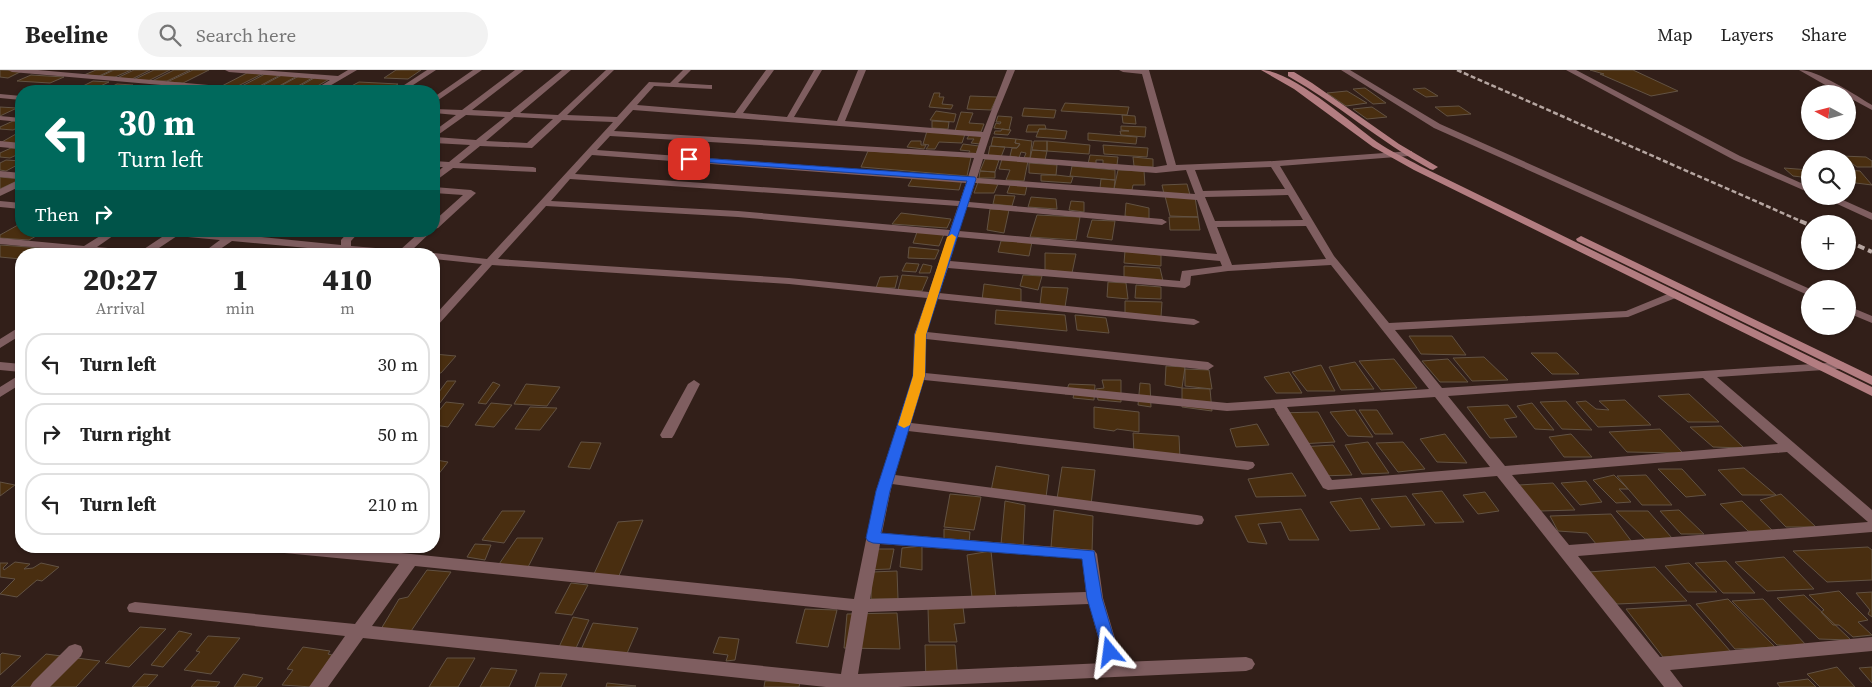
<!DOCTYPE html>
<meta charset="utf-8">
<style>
body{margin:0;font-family:"Source Serif 4",serif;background:#f2f2f2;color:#222;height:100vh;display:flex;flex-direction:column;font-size:19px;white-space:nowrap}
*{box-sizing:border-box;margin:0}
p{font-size:16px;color:#767676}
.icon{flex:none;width:28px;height:28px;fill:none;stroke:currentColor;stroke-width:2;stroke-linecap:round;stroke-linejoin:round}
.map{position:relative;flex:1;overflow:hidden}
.drawer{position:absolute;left:15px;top:178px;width:425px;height:305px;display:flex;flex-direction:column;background:#fff;border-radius:20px;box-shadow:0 1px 4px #0004}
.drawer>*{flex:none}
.hud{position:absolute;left:15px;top:15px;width:425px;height:152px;border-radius:20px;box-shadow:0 1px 4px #0004;background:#00695c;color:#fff;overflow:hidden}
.needle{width:32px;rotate:277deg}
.buttons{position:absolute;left:1801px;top:15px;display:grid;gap:10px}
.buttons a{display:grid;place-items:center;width:55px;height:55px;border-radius:50%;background:#fff;box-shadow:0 1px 4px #0004;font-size:25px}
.pin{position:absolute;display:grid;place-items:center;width:42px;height:42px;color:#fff;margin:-21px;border-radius:10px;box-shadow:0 2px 8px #0006}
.me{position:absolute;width:55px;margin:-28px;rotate:344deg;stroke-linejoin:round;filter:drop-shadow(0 0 4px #0008)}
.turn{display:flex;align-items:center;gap:18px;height:105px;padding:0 20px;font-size:22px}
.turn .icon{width:65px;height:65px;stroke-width:2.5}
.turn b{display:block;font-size:35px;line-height:42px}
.then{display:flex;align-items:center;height:48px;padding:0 20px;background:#0003;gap:10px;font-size:19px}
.eta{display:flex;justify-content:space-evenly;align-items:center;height:85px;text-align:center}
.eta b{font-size:30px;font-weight:800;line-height:35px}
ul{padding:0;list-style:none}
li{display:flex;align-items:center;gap:15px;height:62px;margin:0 10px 8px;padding:0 10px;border:2px solid #e0e0e0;border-radius:20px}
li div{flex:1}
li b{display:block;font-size:19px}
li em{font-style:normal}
header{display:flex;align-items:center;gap:30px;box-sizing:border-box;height:70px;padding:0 25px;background:#fff;border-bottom:1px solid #e0e0e0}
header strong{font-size:24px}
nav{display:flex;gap:28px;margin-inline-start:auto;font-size:18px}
.search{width:350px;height:45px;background:#f2f2f2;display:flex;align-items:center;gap:12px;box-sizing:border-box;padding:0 18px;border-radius:28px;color:#767676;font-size:19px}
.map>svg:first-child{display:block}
.building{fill:#492e10;stroke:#625243}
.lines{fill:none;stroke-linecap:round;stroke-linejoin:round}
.street{fill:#7f5e60;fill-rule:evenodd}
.secondary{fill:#b37d81;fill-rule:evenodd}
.rail-far1{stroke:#b6a6a1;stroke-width:2.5;stroke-dasharray:5 2.5;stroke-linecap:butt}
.rail{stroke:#b6a6a1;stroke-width:4;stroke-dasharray:7 4;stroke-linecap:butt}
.route{fill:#2563eb;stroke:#184099}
.slow{fill:#f59e0b}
</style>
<header>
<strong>Beeline</strong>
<div class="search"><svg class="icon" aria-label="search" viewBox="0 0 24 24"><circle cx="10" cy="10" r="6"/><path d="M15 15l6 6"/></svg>Search here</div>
<nav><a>Map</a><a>Layers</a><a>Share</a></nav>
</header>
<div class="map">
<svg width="1872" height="617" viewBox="0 0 1872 617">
<rect width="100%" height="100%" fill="#321f19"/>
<path class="building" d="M0,0L22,1L8,8L0,7Z
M96,0H112L99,6L84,5Z
M114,0H131L115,7H99Z
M134,0H150L132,9L117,8Z
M154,0H170L148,11L133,10Z
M174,0H190L167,11H152Z
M193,0H209L183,13L167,12Z
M396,0H421L408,9L384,8Z
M1590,0H1633L1678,21L1651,26L1600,4H1604Z
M247,3L262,4L236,17H220Z
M265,4L280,5L254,19L238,18Z
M31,5L64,7L50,13L17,11Z
M282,5L297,6L272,20L256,19Z
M299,6L314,7L289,21L273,20Z
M316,7L331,8L309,21H291Z
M93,11L109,12L94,19L79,18Z
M359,12L398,14L387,21H342Z
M117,14L133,15L119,21H103Z
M139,16L154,17L146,21H128Z
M1365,18L1386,33L1373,34L1353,19Z
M1425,18L1438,26L1426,27L1413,19Z
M1347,21L1367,33L1346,36L1327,23Z
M934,23H940L939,27H944L942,34L953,35L951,39L929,37Z
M970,26L997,27L991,40L967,39Z
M1065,33L1129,37L1127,45L1061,41Z
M1459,36L1471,44L1447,46L1435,37Z
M0,37L17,38L0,46Z
M1372,37L1387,47L1367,49L1353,39Z
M1024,38L1056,40L1054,48L1022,46Z
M936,41L956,44L954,52L930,50Z
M961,42L973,43L969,53L984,54L981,62L955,61Z
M1122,45L1135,46L1136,54L1123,53Z
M998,46L1012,47L1009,60L994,58L996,53L1000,54L1001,52H996Z
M13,51H21V56L13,60L0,59V57Z
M932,51L949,52L948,59L932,58Z
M1028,55H1045L1046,59H1039L1038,62H1026Z
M1121,56L1146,57L1145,67L1121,65L1120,61H1129L1121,60Z
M1002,59L1011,60L1008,65L994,64L995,61H1001Z
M1039,59H1046L1067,61L1065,69L1036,67Z
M927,61L965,64L962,73L939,72L935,79H926L929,75L923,74Z
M1088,63L1137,67L1136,74L1088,70Z
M16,64L21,65V71L15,74L0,73Z
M969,65L984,66L980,74L971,73L974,69H967Z
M993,67L1016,69L1015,73L1020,74L1017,78L991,76Z
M1016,69L1032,71L1030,88H1024L1026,83L1021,82L1019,88L1010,86L1012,78H1017L1020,74L1015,73Z
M911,71H921V75H926L924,79L907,77Z
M1034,71H1047V81L1032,80Z
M1047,71L1090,75L1089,84L1047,81Z
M963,74L979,76L976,84H968L970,81L960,80Z
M1103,75L1148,78L1147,87L1104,84Z
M990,76L1005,77L1001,87L988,86Z
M11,78L21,79V83L10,88L0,87V83Z
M1032,80L1047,81L1045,90L1030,89Z
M868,81L971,87L967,106L861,97Z
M1090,85L1118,87L1117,95L1103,94V90H1096V94H1088Z
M1842,86L1866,87L1872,91V97H1857Z
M1133,87L1153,89V97L1134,96Z
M985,89L999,90L995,102L980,101Z
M1002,89L1028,91L1024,111L1006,110L1010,100L999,99Z
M6,90L21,91V93L6,101L0,100V93Z
M1029,93L1057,95L1056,105L1029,103Z
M1072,96L1115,100V110L1070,106Z
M1784,98L1810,100V108L1793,106Z
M1118,100L1144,101L1145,115H1133L1132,120L1114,119Z
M1848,100L1860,101L1872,115L1848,112Z
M980,101L995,102V108H979Z
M1041,105H1056L1073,107L1071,113L1041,111Z
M0,107L21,109L0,119Z
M913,107L962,110L959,120L908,116Z
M1101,109L1115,110L1114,119L1100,118Z
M978,112L998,114L994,123H974Z
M1187,114L1190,125L1164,124L1162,115Z
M1010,115L1027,116L1025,125L1007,123Z
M995,125L1015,126L1012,136L993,134Z
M1165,126L1195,127L1198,147L1170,146Z
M1031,127L1056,129L1057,139L1028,137Z
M1071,131L1084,132V142L1069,140Z
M1126,133L1149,138V149L1125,146Z
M990,139L1009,140L1004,163L987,160Z
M901,143L951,149L947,158L892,154Z
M1037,145L1080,147L1076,170L1030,167Z
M1169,147H1198L1200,160H1170Z
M1092,150L1115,151L1112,170L1087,167Z
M18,155L21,156V161H45L29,170L0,168V165Z
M917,162L944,164L939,176L913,173Z
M1001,171L1032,172L1029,186L998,182Z
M0,175L42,178L33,184H21V189L0,187Z
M909,177L939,180L935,189L908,188Z
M1125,181L1161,185V196L1124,193Z
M1045,183L1076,184L1072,203L1045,200Z
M906,193L919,194L916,202L902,201Z
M923,194L932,196L930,203H919Z
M1124,196L1160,198L1163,211L1124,207Z
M902,205L928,207L922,221L898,220Z
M1023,205L1042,206L1038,220L1020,216Z
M898,206L895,218H876L880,207Z
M1108,212L1126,213L1128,229L1107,227Z
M984,214L1021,219V232L982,230Z
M1136,215L1161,217V229L1135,228Z
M1042,217L1068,218L1065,237L1040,234Z
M1125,231L1162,232L1161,247L1125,243Z
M996,240L1065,245L1067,261L995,254Z
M1075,245L1106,248L1109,263L1077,260Z
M1409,266H1452L1466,285L1421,284Z
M1531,283H1557L1579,304H1552Z
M434,284L456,286L441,303H434Z
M1484,287L1508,310L1472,311L1453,288Z
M1394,289L1417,318L1381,320L1359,291Z
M1448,289L1468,312H1440L1422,291Z
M1355,292L1374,319L1341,320L1329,297Z
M1321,295L1335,321H1307L1292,302Z
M1166,296L1185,297L1182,318L1165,315Z
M1185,299L1209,300L1212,319L1185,316Z
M1289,302L1302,323H1276L1264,307Z
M1102,310H1121V332L1098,330L1096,319L1104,318Z
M447,311H456L440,333H434V329Z
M493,312L500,315L486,334L478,333Z
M1140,313L1150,314L1151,337L1138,335Z
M526,314L560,317L547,336L514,334Z
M1069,314L1095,315L1094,330L1073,328L1074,324H1065Z
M1182,318L1210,319L1212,341L1182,337Z
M1689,324L1719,352H1688L1658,326Z
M1625,330L1651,355L1598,357L1576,332L1586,331L1596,339L1609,340L1599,331Z
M1566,331L1592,360L1562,359L1540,332Z
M446,332L464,334L448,357L434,355V347Z
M491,333L512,335L494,357L475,355Z
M1532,333L1554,360L1535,359L1517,336Z
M1508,335L1517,347L1504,349L1517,367L1490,368L1467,337Z
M530,337L557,338L540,360L515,359Z
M1094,337L1139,342V362L1117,359L1114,361L1094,358Z
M1355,340L1373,367L1348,366L1330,342Z
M1359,340H1377L1393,364H1375Z
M1318,342L1335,372L1299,374L1277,343Z
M1257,354L1269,375L1236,377L1230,359Z
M1721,356L1744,378L1713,377L1690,357Z
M1660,359L1683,383L1627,382L1609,362Z
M1133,363L1179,366L1180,390L1134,384Z
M1445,364L1467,393L1437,392L1420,369Z
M1571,364L1592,387H1564L1549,367Z
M581,372L601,373L590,399L568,397Z
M1368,372L1389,403L1362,404L1345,375Z
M1403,372L1425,399L1398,402L1376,373Z
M1333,375L1352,405L1319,406L1300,377Z
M436,390L448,392L434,410V394Z
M996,396L1049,405L1046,427L991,421Z
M1062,397L1095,400L1091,435L1057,429Z
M1744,398L1776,425H1742L1718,400Z
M1658,399H1682L1706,425L1686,427Z
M1292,403L1306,426L1256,427L1248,409Z
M1614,405L1628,419H1619L1631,432L1616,433L1593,410Z
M1646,405L1658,419L1672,435H1642L1617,406Z
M1586,411L1602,432L1580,435L1561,413Z
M0,412L15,415L0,426Z
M1553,413L1575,440L1540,441L1519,415Z
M1442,421L1464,452L1435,453L1412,424Z
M1485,422L1499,441L1478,444L1463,425Z
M950,424L981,427L974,460L944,457Z
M1781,424L1816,457H1786L1760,430Z
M1406,426L1425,455L1391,457L1371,429Z
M1361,428L1380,459L1350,461L1330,432Z
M1005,431L1025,435L1023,478L1001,474Z
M1742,431L1774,462L1748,461L1720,434Z
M1301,439L1319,470H1289L1281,452L1258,454L1267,474L1248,472L1235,446Z
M1054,440L1093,446L1092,483L1051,477Z
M1679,440L1704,464H1681L1660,441Z
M502,441H525L504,473L482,470Z
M1616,441H1648L1672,468L1645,469Z
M1611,444L1632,472L1597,475L1587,463L1558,461L1550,446Z
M643,450L618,508L593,506L618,452Z
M944,459L970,462L969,473L944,470Z
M517,468H543L527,499L497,497Z
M475,474L491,475L485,490L467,487Z
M922,476V500L900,497L902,478Z
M1868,477L1872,480V510L1827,512L1793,481Z
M866,479H894L890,499L863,500Z
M991,481L996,528L972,527L967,485Z
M1784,487L1814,519L1767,521L1735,492Z
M1726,491L1755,523H1723L1695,493Z
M15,492L30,494L24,499L33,498L41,493L59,497L42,511L37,510L17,527L0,524L15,509L0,507V493H8L3,498L4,500Z
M1689,493L1717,522H1688L1665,496Z
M1655,497L1687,531L1617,534L1589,502Z
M427,500L451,502L409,564L381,559L399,529L408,527Z
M897,501L898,529H871L872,502Z
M571,513L588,515L572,545L555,543Z
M1839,521L1868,550L1858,552L1872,565L1853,567L1839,555H1833L1821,542L1824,540L1809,525Z
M1872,522V547L1868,544L1870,540L1856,523Z
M1804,525L1851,570L1819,569L1777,528Z
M1728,529L1775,577L1735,579L1696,534Z
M1763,529L1807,576L1777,575L1732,531Z
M1690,535L1731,582L1663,587L1626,539Z
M963,537L965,553L954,554L957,572H929L928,538Z
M805,539L837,540L828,577L796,573Z
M897,543L900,579L844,578L847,544Z
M573,547L589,550L576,578L559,577Z
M593,553L638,558L625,588L580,582Z
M140,557L166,559L129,597L105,593Z
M179,561L192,564L163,597L151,595Z
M208,566L240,568L211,604L184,600L200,582L196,581Z
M719,567L739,569L735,590L726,591L728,585L713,583Z
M925,575H955L958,611L926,612Z
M303,577L330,581L328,584L332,585L312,617L282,615L293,600L287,599Z
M2,583L21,586L0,605V585Z
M46,584L100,591L76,617H11Z
M447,588H475L458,617H429Z
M1837,597L1855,617H1820L1807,604Z
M1872,597V613L1859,598Z
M491,598L517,600L509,617H480Z
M540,603L567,604L561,617H535Z
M144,604L158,605L147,617H132Z
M243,604L263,608L256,617H234Z
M1808,609L1816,617H1780L1777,613Z
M197,610L220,612L216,617H191Z
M765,611L800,612L799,617H764Z
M607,613L636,616L606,617Z"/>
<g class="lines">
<path class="street" d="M8,0H38L254,19L258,21H230L12,2Z
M225,0H260L338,6L348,0H357L321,21H312L330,10L229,2Z
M427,0H436L404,21H395Z
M473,0H482L434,33V27Z
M515,0H524L472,40L510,42L562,0H571L520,43L558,45L606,0H614L567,45L617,47L649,12L670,13L683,0H691L678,13L709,15H712V19L654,16L637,35L735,43L766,0H774L743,43L787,47L814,0H822L794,47L837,51L858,0H866L845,51L983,62L1007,0H1015L997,44L984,84L1155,97L1167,95L1142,4L1123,2L1119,0H1149L1176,95L1274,91L1412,81V85L1409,86L1280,96L1334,186L1389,253L1626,241L1670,223H1678L1680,225L1678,227L1628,247L1395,260L1442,318L1843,292L1845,295L1843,298L1839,299L1717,307L1872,440V462L1578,486L1660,587L1872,567V581L1670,600L1683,617H1664L1497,406L1328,420L1323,418L1274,338L1227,341L924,310L911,353L1253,392L1255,395L1253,398L1248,400L908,361L895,405L1197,445L1202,446L1204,450L1202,454L1197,455L892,414L882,463L1094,480L1097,484L1103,528L1122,592L1246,587L1252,589L1255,594L1252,599L1246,601L898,617H826L363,568L328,617H309L345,566L129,542L127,538L129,534L135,532L355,554L399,494L274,482L269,480L267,476H332L854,529L876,421L913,306L914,265L927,228L789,214L492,195L438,255L434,256V246L482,194L434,189V184H430L434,183L487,189L613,52L562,50L532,78L480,76L459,93L533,97L536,98V102L453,98L434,112V105L443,97H434V91L449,92L470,75L434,73V61L456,45L434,43V39L462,40ZM633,40L981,67L976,83L614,61ZM466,45L505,47L476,70L435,67ZM514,47L553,49L527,73L486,71ZM610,66L974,88L968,107L597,80ZM592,85L966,113L960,131L575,104ZM983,89L1156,103L1186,100L1195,124L977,108ZM1271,97L1285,119L1203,121L1195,100ZM570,109L958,136L950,160L738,141L551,131ZM975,113L1197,130L1217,184L959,161L967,137L1162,155L1167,152L1162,149L969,132ZM1288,125L1303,150L1215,151L1205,127ZM546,136L738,147L948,166L929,222L789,208L498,189ZM1306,156L1326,189L1232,195L1217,157ZM957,167L1220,191L1222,196L1182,201L1180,211L950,191ZM1331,195L1429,319L1227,333L925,303L926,269L1208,300L1214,296L1208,292L927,262L937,229L1194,255L1200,252L1194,249L939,223L948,198L1185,218L1190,215L1191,206L1228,201ZM1703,308L1778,374L1505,396L1448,326ZM1435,327L1490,397L1332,410L1287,337ZM1787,382L1868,452L1569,475L1512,405ZM880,474L1082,489L1086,522L870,529ZM415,496L852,541L841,604L372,556ZM1089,534L1105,593L858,604L868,542Z
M1341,0H1350L1440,54L1810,219V226L1434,58Z
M1566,0H1576L1740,86L1810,117V123L1734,90Z
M1799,0C1818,0 1855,25 1872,35V40L1848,27V24H1841Z
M0,24L21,26V30L0,28Z
M0,46L21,48V52L0,50Z
M0,71L21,73V79L0,77Z
M0,101L21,103V109L0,107Z
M21,109V116L0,126V119Z
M434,117L471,120L476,123L438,158L434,159V151L463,125L434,123Z
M1820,126H1834L1872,143V150Z
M0,131L21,133V139L0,137Z
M108,161H120L97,177L141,181L171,161L231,164L341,175V170L349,161H360L351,171V176L400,180L421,161H432L411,181L415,184H372L232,171L213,184H201L220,170L177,166L150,184H106L0,174V168L84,176Z
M1848,236L1872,246V253L1848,243Z
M21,256V265L0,278V269Z
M0,292L21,294V302L0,300Z
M21,304V314L0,327V317Z
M694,310L700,314L674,365L672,368H662L660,365L688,314Z
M75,574L81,576L83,581L81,586L50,617H30L33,612L69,576Z"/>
<path class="secondary" d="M1261,0C1291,0 1351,53 1377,72C1390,81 1406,88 1420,96L1872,317V326L1414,100L1373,77L1294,19Z
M1288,2H1294L1312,13L1399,74L1438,97L1433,100L1430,99C1380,72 1338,34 1288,6Z
M1581,166L1872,306V315L1577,171L1576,169Z"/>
<path class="rail-far1" d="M1457,0L1803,152"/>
<path class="rail" d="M1800,151L1810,155
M1848,171L1872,182"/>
</g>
<path class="route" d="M686,87L975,107L976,109L926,265L925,306L890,421L881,463L1094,481L1102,528L1118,582L1116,587L1110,588L1105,587L1103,582L1087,528L1082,489L873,473L868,471L866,468L876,421L913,306L915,265L967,111L689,91H686Z"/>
<path class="slow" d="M952,164L956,167L926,265L925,306L910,355L904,358L898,355L913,306L915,265L947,167Z"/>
</svg>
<div class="buttons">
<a><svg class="needle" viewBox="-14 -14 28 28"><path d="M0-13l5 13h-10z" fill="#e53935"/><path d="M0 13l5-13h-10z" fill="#767676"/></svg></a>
<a><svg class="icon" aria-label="search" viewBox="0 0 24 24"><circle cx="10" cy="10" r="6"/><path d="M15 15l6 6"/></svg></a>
<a>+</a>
<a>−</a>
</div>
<div class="pin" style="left:689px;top:89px;background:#d93025"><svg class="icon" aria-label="arrive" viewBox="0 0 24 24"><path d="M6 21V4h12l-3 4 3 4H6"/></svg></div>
<svg class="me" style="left:1110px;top:582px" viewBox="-20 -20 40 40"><path d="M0-17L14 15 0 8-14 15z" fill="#2563eb" stroke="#fff" stroke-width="4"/></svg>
<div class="hud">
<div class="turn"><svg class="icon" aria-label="left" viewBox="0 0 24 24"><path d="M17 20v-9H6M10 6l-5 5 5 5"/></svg><div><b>30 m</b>Turn left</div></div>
<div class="then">Then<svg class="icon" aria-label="right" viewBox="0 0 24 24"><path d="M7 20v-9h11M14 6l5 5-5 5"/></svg></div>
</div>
<section class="drawer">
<div class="eta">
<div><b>20:27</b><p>Arrival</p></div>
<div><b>1</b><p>min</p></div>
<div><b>410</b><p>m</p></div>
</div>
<ul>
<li><svg class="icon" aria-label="left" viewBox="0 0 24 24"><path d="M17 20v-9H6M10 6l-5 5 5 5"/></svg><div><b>Turn left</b></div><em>30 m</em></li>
<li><svg class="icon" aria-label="right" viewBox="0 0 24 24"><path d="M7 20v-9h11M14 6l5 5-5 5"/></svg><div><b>Turn right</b></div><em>50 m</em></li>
<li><svg class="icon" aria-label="left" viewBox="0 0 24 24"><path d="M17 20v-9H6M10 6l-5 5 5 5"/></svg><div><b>Turn left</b></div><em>210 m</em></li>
</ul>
</section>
</div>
